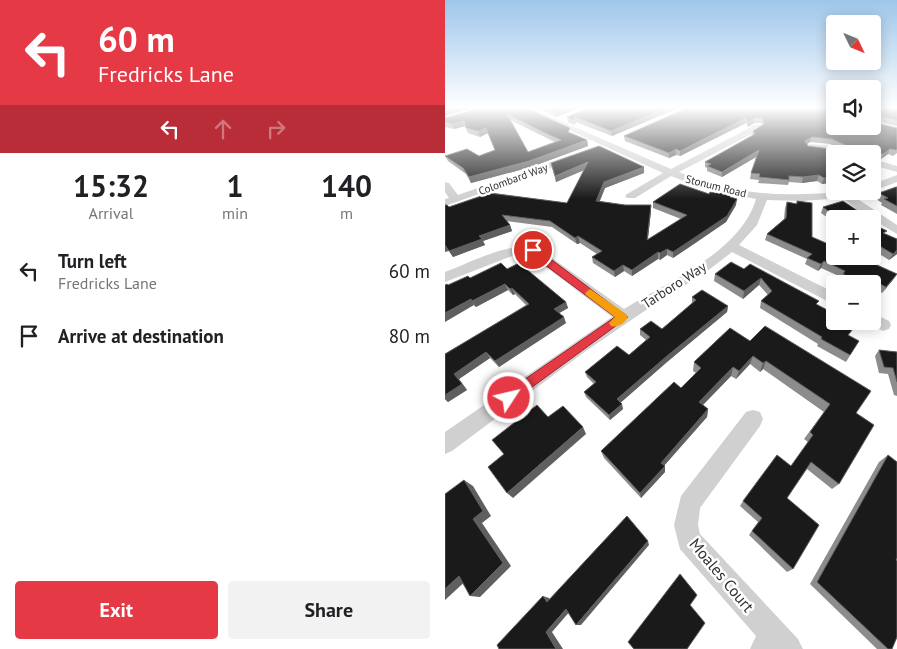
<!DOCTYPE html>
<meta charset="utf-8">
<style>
body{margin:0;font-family:"PT Sans",sans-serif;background:#f2f2f2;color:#202124;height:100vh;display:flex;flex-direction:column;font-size:19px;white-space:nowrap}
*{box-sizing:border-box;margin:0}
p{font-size:16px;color:#757577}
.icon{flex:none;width:28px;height:28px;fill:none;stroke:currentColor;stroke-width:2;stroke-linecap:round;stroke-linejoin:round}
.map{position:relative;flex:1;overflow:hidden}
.sheet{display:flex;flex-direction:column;background:#fff;width:445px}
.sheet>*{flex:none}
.banner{background:#e63946;color:#fff;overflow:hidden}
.needle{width:32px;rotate:133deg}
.tools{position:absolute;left:381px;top:15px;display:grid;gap:10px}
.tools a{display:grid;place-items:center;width:55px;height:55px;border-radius:5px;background:#fff;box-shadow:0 2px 12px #0003;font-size:25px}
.pin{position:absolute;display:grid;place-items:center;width:42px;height:42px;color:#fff;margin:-21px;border:2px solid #fff;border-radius:50%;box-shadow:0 1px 5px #0007}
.me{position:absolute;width:55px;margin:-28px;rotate:55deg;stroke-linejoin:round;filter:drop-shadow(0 0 4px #0008)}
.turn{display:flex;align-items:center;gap:18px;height:105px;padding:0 15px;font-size:22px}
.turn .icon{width:65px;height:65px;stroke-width:2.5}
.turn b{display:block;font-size:35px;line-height:42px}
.lanes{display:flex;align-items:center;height:48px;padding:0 15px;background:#0003;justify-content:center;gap:25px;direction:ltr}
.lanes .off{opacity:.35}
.eta{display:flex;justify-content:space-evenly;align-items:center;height:85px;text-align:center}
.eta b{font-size:30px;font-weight:600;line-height:35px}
.button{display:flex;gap:10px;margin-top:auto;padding:10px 15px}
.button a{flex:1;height:58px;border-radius:5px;background:#e63946;color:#fff;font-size:20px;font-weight:600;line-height:58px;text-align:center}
.button a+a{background:#f2f2f2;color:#202124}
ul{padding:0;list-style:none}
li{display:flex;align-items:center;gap:15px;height:65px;padding:0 15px}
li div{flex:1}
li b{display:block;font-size:19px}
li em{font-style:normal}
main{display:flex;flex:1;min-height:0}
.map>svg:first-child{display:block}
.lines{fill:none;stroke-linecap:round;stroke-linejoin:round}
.minor{fill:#d0d0d0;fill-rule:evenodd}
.wall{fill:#8c8c8c;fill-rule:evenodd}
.shaded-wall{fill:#5f5f5f}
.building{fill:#1a1a1a;stroke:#5f5f5f;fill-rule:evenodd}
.route{fill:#e63946;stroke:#96252e}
.slow{fill:#f59e0b}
.labels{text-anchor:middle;stroke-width:5;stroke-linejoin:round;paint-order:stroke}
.far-street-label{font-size:11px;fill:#333;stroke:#fff}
.street-label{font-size:14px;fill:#333;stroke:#fff}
.near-street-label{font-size:16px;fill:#333;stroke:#fff}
</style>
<main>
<section class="sheet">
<div class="banner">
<div class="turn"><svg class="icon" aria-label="left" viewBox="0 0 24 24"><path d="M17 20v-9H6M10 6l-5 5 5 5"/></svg><div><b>60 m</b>Fredricks Lane</div></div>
<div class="lanes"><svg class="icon" aria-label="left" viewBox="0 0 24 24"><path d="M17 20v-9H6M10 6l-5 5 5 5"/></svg><svg class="icon off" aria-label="ahead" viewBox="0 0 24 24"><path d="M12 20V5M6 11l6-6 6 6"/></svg><svg class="icon off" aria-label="right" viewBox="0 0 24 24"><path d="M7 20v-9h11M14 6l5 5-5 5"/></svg></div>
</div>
<div class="eta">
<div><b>15:32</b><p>Arrival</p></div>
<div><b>1</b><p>min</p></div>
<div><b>140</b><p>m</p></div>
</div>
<ul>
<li><svg class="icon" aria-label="left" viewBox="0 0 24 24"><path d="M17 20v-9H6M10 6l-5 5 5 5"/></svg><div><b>Turn left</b><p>Fredricks Lane</p></div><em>60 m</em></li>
<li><svg class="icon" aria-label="arrive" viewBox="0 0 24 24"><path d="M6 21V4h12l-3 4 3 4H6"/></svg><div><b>Arrive at destination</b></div><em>80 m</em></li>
</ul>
<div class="button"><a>Exit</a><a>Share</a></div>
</section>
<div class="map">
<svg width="452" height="649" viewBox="0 0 452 649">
<rect width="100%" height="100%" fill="#fff"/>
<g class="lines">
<path class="minor" d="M76,108H86L226,169L310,125H316V129L234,172C273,189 316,196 359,194C380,194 400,191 421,191L408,196L452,225V234L417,213L397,198L358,201L322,200L312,225L294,245L390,293V305L287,252L261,272L198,312L138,353L7,451L0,454V432L167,317L85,255L72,254L0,282V272C27,262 64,241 93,248L179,309C222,282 296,252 311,199L257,188L226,176L190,198H182L180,196L182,194L218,173Z
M365,144L385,146L405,154H391L362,149L360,147Z
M126,155L131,158L129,160L0,206V199L4,198L0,192V182L4,183L13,195Z
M428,159L452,166V172L428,165Z
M452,175V182L428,191V184Z
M428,313L444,321L446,325L444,329L438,331L422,323L421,321H428Z
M308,410L315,412L318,419L315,426L255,508L253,525L255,534L353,639L358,649H305L311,636L235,549L229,525L236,496L301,412Z"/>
</g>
<path class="wall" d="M81,108L126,133L142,140L143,146L86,167L26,183L21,174L3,161L0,156H34L50,150L43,133L35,137L23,133L20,126L9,129L0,127V118ZM65,120L110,142L83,152Z
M92,108H134L111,117Z
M143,108H233L167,136L131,122L130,125L123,122L122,117Z
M242,108L452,128V153L448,156L443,154L436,159L390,154V182L377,184L372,181L357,183L344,182L343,185L313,183L314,180L305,179L306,173L312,156L277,177L262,171V168L260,167V162L307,136L308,131L317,125L316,123H309L303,127L301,123L235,156L231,155L224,158L180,141L179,136ZM365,142L385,144L398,150H393L363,146L362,144Z
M428,108H452V126L428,120V121Z
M106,163L199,167V173L160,188L155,201L180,205H206V211L203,239L236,219L208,208V202L264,194L287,198L291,205L281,222L252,242L228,258L222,255L215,260L213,259L187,276L179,271L170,277L148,263L147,257L152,254L135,243L132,244L107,227L62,221L65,225L67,231L38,241L40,245L8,257L4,251V207L122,203L139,170L111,182Z
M452,187V214L436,205L437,203L431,199L434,193Z
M352,201L367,237L452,274L437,293L428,288V284H418L414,282L412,284H401L394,281L396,277L376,268L373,271L360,264L362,259L320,240L322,234L339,219L340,208L342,202L351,204Z
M378,207L425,219H390V223L376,213Z
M428,220L436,226L435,228L440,234L452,254L444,260L428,250Z
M62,269L121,302L123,308L114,313L121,323L54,367L45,358L14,379L22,390L3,402L0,399V354L81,305L70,294L68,295L63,290L31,307L3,285L25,278Z
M299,269L386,312L384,316L404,336L414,341L401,362L372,346L373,344L315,308L316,301L323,295L314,285L298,299L269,281L270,274Z
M247,297L283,306L282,312L222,362L175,403L178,409L165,420L141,397L139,392L149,384L142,377L140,372L184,355L201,340L195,335V329H217L247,303Z
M285,328L411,413L394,484L387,489L362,469L342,498L348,569L342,572L304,535L313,522L295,506L298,501L346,466L363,442L359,439L379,412L318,369L315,372L305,364L291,379L286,376L258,405L263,409L262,417L219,466L220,472L196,498L159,458L156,451L236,388L251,373L248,371L249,362Z
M434,350L452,352V396L449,395L443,374L434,373L430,356Z
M443,455L451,560L447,649H432L365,584L434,462Z"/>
<path class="shaded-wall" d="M9,108H27L0,116V111Z
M120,108H134L111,117L110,112Z
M222,108H233L167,136L166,131Z
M301,118V123L235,156V151Z
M310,118L309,123L303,127V122Z
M19,121L21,126L9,129L7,124Z
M41,128L43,133L35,137L33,131Z
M367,137L365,142L358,147L360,141Z
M142,140L143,146L86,167L26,183L24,177Z
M231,149V155L224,158V153Z
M445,149L443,154L436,159L438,154Z
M314,150L313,156L277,177V172Z
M143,162L144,168L111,182L110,176Z
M199,167V173L160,188L152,207L151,201L159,182Z
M435,168L432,174L428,175V170Z
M374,175L372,181L357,183L358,177Z
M390,176V182L377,184L379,178Z
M292,199L291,205L281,222L228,258V252Z
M206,205V211L202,246V240Z
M65,225L67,231L38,241L40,245L8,257L4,251L34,236Z
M133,236L135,243L132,244L130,238Z
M0,245L4,251L0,252Z
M222,249V255L215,260V253Z
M452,250V254L444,260L448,254Z
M213,252V259L187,276V270Z
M379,261L376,268L373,271L376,264Z
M178,265L179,271L170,277L169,271Z
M452,274L448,280L437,293L441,287Z
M316,278L314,285L298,299L299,291Z
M60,284L63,290L31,307L27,301Z
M67,288L70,294L68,295L65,289Z
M26,299L29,305L0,322V313Z
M121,302L123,308L111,315L109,309Z
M283,306L282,312L222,362L173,405L172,399L222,356Z
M119,317L121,323L54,367L50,361Z
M41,352L45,358L14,379L22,390L3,402L0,399V395L9,374Z
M308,356L305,364L291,379L294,371Z
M321,361L318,369L315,372L318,363Z
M288,367L286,376L253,410L254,402Z
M177,404L178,409L165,420L164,415Z
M263,409L262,417L216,469V463Z
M138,427L141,434L68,498L62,493Z
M220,466V472L196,498L195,493Z
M19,480L28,486L46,516L37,523L66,566L35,597L25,596L28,519Z
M203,541L204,545L136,625H131Z
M14,576L24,578L0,600V589Z
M98,596L104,598L108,603L102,602Z
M121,609L126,610L107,632L118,649H111L101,632Z"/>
<path class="building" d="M0,108H9L0,111Z
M35,108H81L125,128L123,132L142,140L84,161L24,177L18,168L0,156L22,149L34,156L50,150L41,128L33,131L21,128L19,121L7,124L0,122V118ZM62,114L98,132L116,140L83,152Z
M101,108H120L110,112Z
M143,108H222L166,131L130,117L129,120L122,117Z
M242,108H377L390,112V126H428V122L452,128V149L451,150L445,149L438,154L429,152V161L428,162V154H390V176L379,178L374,175L358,177L344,176V180L314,177L315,174L306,173L314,150L277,172L262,166L266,164L260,162L310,134L308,131L319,124L317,118H310L303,122L301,118L235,151L231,149L224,153L179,136ZM367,137L387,139L409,149L393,150L363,146L360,141Z
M428,108H452V120L430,115L428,117V121Z
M154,146L199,167L159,182L151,201L180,205H206L202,240L242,215L208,202L235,184L264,194L265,192L271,193L273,190L287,193L285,197L292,199L282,216L228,252L222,249L215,253L213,252L187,270L178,265L169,271L147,257L157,251L133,236L130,238L105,221L57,215L65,225L34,236L37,239L4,251L0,245V205H2L4,207L45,193L122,203L143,162L110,176L106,163Z
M428,166L435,168L428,170Z
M451,187H452V206L439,199L443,198L434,193Z
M352,201L367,203V237L390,247V256H412L452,274L441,287L418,275L413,281L398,274L400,271L379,261L376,264L362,258L367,254L322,234L341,218L342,202L352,204Z
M398,201L425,219H394L378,207Z
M428,220L436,226L434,227L442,231L438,233L452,239V250L448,254L428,242Z
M286,262L299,269L305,264L374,301L371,304L386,312L382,316L390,320V321H393L408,329L403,335L414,341L405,355L376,339L377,337L316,301L327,291L316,278L299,291L270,274Z
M56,263L62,269L74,263L121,302L109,309L119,317L50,361L41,352L9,374L17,384L0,395V354L84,304L67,288L65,289L60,284L27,301L26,299L0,313V285L2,284L3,285L23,276L25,278Z
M257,290L283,306L222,356L172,399L177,404L164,415L139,392L151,382L140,372L172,346L184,355L205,337L195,329L206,321L217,329L251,300L247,297Z
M320,326L426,391L411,413L429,425L394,484L366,462L342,498L374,525L348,569L307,531L317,518L298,501L332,455L346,466L368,435L365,432L385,404L321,361L318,363L308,356L294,371L288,367L254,402L263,409L216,463L220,466L195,493L156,451L229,382L236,388L256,368L249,362L285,328L305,341Z
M434,350L452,352V382L448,368L439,367Z
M92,405L103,417L118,406L138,427L62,493L43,467L59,454L47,440Z
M443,455L452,462V558L451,560L452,561V637L447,649H443L372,582Z
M19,480L38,511L28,519L58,563L25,596L14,576L0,589V494Z
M182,516L203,541L131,625L121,609L101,632L111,649H54L52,645L98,596L102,602Z
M235,574L252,595L245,605L260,623L242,649H189L183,642Z"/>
<linearGradient id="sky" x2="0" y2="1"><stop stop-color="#9ec6ea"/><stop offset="0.54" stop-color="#fff"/><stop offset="1" stop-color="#fff" stop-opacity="0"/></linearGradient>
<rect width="452" height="199" fill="url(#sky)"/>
<path class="route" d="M84,248H91L183,317L64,404L60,402L58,398L60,393L170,317L84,253Z"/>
<path class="slow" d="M145,289L181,314L183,317C180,323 173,328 166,326L164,323L170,317L141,295L140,293Z"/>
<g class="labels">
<g class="far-street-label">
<text transform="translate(68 179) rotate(-20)" y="4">Colombard Way</text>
<text transform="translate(271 186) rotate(14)" y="4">Stonum Road</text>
</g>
<g class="street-label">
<text transform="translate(229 285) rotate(-33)" y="5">Tarboro Way</text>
</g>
<g class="near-street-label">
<text transform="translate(277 575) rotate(50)" y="6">Moales Court</text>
</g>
</g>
</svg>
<div class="tools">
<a><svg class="needle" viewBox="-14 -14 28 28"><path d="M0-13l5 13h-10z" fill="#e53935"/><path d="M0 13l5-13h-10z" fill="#757577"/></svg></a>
<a><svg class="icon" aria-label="sound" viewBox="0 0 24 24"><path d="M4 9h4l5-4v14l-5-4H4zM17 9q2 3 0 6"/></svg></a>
<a><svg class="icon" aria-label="layers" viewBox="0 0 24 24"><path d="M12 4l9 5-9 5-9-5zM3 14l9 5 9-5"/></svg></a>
<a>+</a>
<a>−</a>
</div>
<div class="pin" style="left:88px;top:250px;background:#d93025"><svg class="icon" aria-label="arrive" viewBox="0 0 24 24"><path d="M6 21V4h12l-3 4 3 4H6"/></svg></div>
<svg class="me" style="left:64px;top:398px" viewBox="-20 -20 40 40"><circle r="17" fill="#e63946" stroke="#fff" stroke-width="3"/><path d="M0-11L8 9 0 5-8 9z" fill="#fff"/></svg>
</div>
</main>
